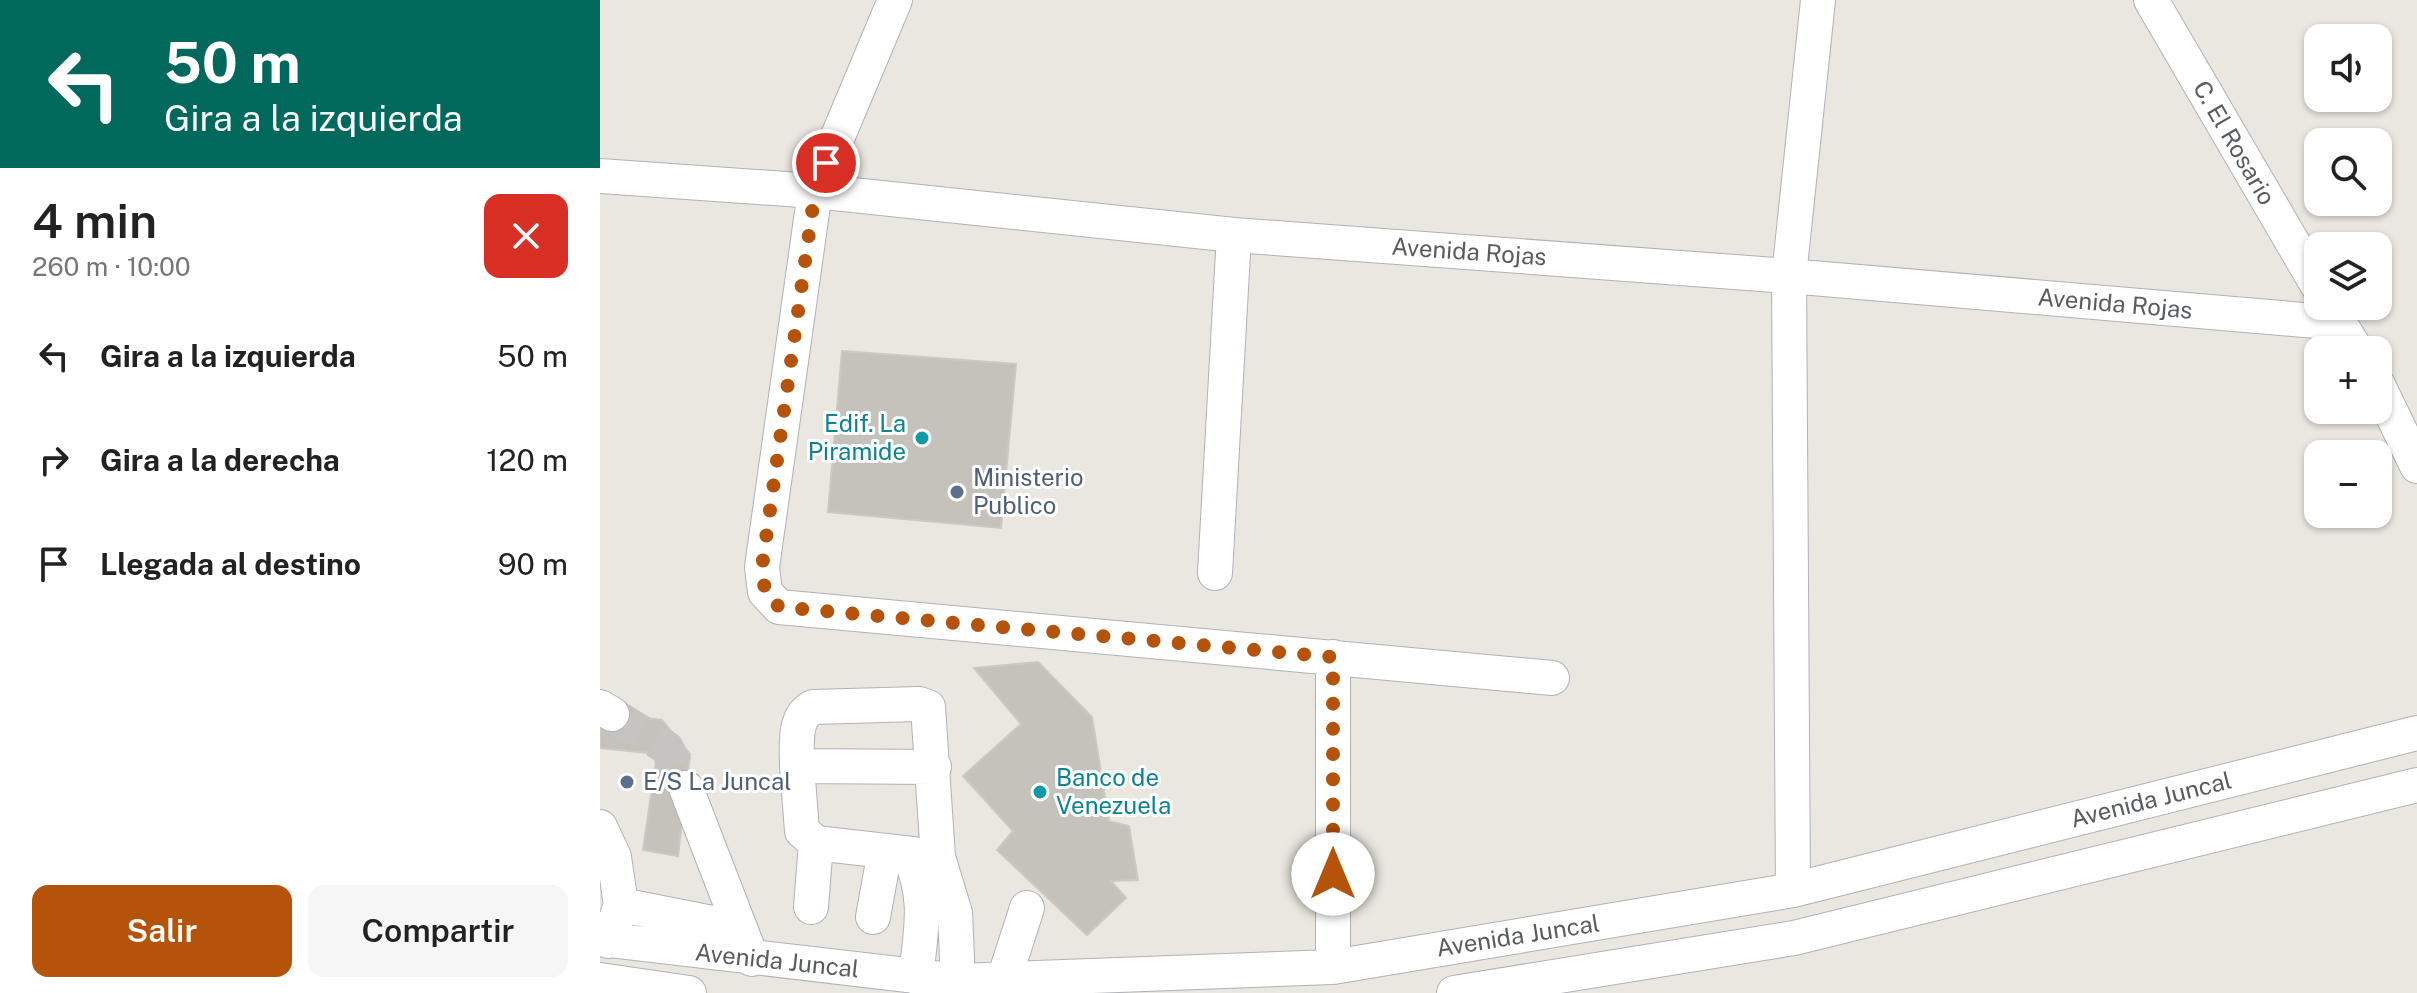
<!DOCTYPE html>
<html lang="es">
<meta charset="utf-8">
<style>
body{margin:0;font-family:"Public Sans",sans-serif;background:#f6f6f6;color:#222;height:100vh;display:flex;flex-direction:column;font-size:30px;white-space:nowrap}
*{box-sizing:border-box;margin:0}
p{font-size:26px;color:#767676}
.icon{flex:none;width:44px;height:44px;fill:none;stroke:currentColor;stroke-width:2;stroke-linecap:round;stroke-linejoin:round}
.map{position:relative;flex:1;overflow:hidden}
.drawer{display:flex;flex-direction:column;background:#fff;width:600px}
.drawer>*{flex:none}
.banner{background:#00695c;color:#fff;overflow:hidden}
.tools{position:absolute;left:1704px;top:24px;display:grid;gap:16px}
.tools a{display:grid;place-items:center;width:88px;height:88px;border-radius:16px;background:#fff;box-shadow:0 2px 6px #0004;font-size:40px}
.pin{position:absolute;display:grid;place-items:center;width:68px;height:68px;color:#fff;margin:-34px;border:4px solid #fff;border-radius:50%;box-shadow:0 2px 8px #0007}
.me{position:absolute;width:88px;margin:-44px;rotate:0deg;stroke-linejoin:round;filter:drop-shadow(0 0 6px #0008)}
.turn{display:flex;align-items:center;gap:28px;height:168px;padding:0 32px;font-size:36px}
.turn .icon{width:104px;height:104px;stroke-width:2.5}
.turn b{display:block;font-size:56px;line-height:68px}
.round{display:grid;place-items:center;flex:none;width:84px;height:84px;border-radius:16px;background:#f6f6f6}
.head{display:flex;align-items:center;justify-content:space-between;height:136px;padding:0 32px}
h1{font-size:48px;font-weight:600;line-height:60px}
.primary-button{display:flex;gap:16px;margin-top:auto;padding:16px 32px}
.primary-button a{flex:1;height:92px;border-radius:16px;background:#b45309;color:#fff;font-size:32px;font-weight:600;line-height:92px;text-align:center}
.primary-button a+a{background:#f6f6f6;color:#222}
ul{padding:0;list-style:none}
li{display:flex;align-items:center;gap:24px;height:104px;padding:0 32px}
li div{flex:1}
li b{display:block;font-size:30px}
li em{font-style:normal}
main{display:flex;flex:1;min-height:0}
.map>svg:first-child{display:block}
.building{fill:#c5c2bc;stroke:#cec9bf;stroke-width:2}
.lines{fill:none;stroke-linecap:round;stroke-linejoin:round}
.minor-tunnel{stroke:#c6c4c0;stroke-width:34;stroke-dasharray:34 17;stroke-linecap:butt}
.minor-casing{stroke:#b0b2b6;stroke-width:36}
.minor{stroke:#fff;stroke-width:34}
.route{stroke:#b45309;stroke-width:14;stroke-dasharray:0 25.2}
.culture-dot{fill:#0f9aa8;stroke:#fff;stroke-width:3}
.service-dot{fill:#5c6f8a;stroke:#fff;stroke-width:3}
.labels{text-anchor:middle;stroke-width:6;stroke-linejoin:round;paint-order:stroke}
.street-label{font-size:24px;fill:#595c5f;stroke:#fff}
.culture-label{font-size:24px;fill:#0d838f;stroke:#fff;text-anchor:end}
.service-label{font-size:24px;fill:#4e5e75;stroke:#fff;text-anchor:start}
</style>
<main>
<section class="drawer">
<div class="banner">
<div class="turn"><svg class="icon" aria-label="left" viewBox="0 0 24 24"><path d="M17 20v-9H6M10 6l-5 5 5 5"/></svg><div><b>50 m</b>Gira a la izquierda</div></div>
</div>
<div class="head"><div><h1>4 min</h1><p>260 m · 10:00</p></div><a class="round" style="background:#d93025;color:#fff"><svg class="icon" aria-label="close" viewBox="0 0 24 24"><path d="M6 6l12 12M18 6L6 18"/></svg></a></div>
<ul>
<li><svg class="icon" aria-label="left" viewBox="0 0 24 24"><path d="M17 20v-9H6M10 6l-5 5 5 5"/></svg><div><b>Gira a la izquierda</b></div><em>50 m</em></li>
<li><svg class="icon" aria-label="right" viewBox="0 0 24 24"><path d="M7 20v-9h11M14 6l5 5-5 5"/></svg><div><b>Gira a la derecha</b></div><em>120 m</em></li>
<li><svg class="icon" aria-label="arrive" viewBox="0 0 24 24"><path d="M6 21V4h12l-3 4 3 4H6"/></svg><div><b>Llegada al destino</b></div><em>90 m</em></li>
</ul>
<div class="primary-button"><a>Salir</a><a>Compartir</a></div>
</section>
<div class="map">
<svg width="1817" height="993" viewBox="0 0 1817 993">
<rect width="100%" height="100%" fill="#eae7e0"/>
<path class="building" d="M242,351L416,364L401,528L228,512Z
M438,662L492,717L509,821L529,826L538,880L511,881L526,898L487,935L397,850L413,831L363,776L421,724L374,668Z
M0,712L62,720L90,754L78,856L43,850L57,754L0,748Z"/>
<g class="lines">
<path class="minor-tunnel" d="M12,714L67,748L86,788"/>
<g class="minor-casing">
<path id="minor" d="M295,0L215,191L162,567L165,592L179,607L952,678
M1551,0L1718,286
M0,176L215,191L634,235L1189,276L1739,323
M1729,306L1756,350
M1778,385L1817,466
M615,573L634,235
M733,657V967
M0,707L12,714
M197,766L202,831L216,843L338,857
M334,767L197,766C197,746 193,717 213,707L319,704L328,707L338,857L355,913L358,981
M86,788L152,959
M0,827L14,857L21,905L8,941
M309,854C329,900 321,928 316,977
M1193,890L1189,276L1218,0
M21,905L137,928
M211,907L216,843
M273,917L285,851
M0,939L358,981L733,967L1193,890L1817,733
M404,979L427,908
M0,980L89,993
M854,993L1194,938L1817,785"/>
</g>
<use href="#minor" class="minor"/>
</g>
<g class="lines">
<path class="route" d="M226,163L215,191L162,567L165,592L179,607L733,657V874"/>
</g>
<g class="culture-dot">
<circle cx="322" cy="438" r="8"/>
<circle cx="440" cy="792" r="8"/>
</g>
<g class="service-dot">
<circle cx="357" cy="492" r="8"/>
<circle cx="27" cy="782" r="8"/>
</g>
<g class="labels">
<g class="street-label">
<text transform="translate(1634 143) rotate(60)" y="8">C. El Rosario</text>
<text transform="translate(869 252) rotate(4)" y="8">Avenida Rojas</text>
<text transform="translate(1515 304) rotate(5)" y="8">Avenida Rojas</text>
<text transform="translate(1551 800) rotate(-14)" y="8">Avenida Juncal</text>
<text transform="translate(918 936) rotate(-9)" y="8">Avenida Juncal</text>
<text transform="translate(177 961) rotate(6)" y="8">Avenida Juncal</text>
</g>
<g class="culture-label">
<text x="306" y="432">Edif. La<tspan x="306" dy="28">Piramide</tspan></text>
<text x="456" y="786" text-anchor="start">Banco de<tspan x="456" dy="28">Venezuela</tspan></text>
</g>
<g class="service-label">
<text x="373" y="486">Ministerio<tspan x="373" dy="28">Publico</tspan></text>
<text x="43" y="790">E/S La Juncal</text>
</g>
</g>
</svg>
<div class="tools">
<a><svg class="icon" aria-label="sound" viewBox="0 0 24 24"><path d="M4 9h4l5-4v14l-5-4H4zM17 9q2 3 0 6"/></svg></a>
<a><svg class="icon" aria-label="search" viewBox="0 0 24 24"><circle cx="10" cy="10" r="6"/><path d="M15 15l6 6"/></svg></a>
<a><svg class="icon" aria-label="layers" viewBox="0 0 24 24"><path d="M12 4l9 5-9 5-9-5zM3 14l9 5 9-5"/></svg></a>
<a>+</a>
<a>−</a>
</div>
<div class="pin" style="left:226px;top:163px;background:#d93025"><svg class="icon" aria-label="arrive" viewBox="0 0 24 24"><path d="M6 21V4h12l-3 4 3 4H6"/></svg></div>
<svg class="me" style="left:733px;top:874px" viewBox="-20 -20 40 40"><circle r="19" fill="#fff"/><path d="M0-13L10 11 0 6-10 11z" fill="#b45309"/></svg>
</div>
</main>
